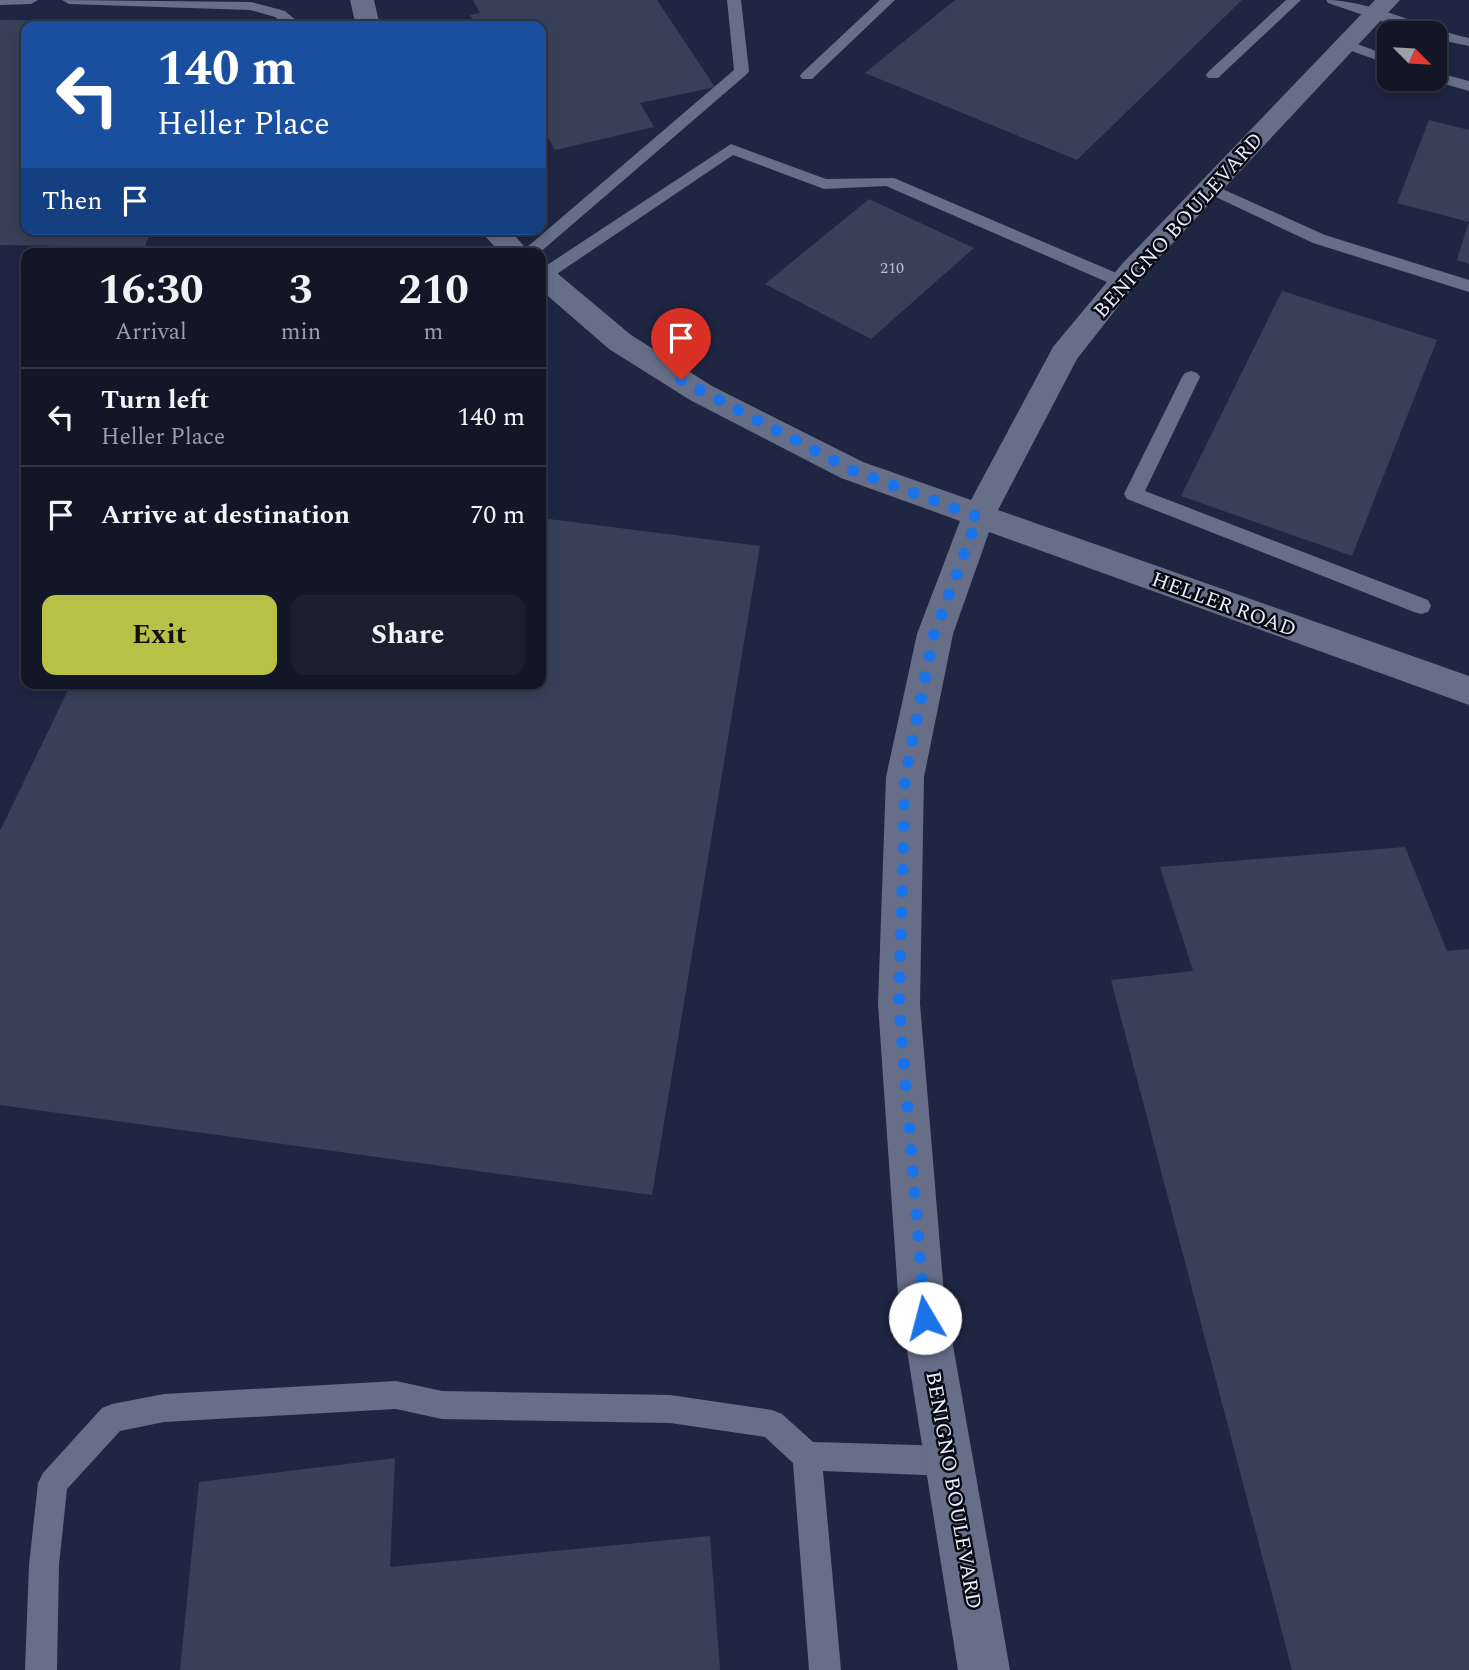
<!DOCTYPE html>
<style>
body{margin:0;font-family:Spectral,serif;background:#1b1f2f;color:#f1f3f6;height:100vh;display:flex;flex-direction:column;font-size:26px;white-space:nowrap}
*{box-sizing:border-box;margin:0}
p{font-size:23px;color:#9c9fa7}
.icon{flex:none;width:38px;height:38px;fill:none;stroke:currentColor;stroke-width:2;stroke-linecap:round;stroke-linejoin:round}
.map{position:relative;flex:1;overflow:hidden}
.side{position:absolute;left:21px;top:248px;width:525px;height:441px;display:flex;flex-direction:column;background:#121627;border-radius:14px;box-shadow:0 4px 10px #0003,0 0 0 2px #313544}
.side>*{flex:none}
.top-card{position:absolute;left:21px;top:21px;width:525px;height:214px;border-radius:14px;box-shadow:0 4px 10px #0003,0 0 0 2px #313544;background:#1a4fa0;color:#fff;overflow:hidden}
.needle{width:46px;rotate:114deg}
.fabs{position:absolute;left:1377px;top:21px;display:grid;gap:14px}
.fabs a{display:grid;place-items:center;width:70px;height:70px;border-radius:14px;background:#121627;box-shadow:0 4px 10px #0003,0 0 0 2px #313544;font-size:35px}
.pin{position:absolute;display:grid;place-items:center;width:60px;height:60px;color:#fff;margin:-72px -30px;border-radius:50% 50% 50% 0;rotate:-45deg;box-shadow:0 0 7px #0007}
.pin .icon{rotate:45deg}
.me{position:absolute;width:77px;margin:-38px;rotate:352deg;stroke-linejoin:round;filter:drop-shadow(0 0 5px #0008)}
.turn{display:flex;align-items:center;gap:24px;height:147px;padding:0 21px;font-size:32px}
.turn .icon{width:91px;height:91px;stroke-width:2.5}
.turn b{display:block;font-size:49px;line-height:60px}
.then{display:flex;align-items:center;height:66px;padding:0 21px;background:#0003;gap:14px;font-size:26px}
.eta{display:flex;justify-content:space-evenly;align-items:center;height:119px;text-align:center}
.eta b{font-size:42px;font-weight:700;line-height:49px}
.button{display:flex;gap:14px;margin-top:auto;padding:14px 21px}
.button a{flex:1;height:80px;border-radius:14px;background:#b9c046;color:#111;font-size:28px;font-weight:700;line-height:80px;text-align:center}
.button a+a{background:#1b1f2f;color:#f1f3f6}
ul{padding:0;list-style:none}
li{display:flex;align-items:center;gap:21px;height:98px;padding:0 21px;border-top:2px solid #313544}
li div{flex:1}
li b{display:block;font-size:26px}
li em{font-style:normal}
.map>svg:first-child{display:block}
.built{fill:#1f2642;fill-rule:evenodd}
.building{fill:#384057}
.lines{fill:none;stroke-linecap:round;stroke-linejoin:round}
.lane{fill:#666e88;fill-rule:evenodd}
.street{fill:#666e88;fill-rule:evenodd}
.route{stroke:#1a73e8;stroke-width:12;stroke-dasharray:0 21.6}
.labels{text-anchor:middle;stroke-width:5;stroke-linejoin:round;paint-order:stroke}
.far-number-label{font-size:16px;fill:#bcc2d3}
.street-label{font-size:21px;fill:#e8edfc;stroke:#070912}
</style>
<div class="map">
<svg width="1469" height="1670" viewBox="0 0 1469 1670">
<rect width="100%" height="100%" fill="#181e34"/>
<path class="built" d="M0,0H1469V1670H0ZM26,26H541V229H26ZM1390,33H1435V79H1390ZM26,254H541V684H26Z"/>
<path class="building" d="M473,0H657L715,87L640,103L654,127L555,150L541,124V26H476L470,15L480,13Z
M955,0H1242L1077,160L865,73Z
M0,20L237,22L236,26H26V229H151L145,247L0,245Z
M1429,120L1469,130V222L1397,203Z
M869,199L974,248L871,339L765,284Z
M1468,224H1469V264L1457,260Z
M1282,291L1437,340L1352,556L1181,496Z
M541,518L760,546L652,1195L0,1105V831L71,684H541Z
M1405,847L1447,951L1469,949V1670H1292L1111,980L1193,971L1160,867Z
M395,1458L390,1567L710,1536L720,1670H180L199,1482Z"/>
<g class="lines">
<path class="lane" d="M0,0H38L31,4L0,5Z
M62,0L251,2L285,11L303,26H287L275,17L250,10L69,4Z
M727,0H741L749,71L747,74L538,254H519L734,70Z
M880,0H895L812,79H802L800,76L802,73Z
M1286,0H1301L1218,78H1208L1206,75L1208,72Z
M1326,0C1370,0 1423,28 1469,38V46L1435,39V33H1416L1328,3Z
M1346,40L1390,56V65L1341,47L1339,44L1341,41Z
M1435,72L1469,81V91L1430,80L1435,79Z
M731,144L826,179L894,178L1128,278L1131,282L1122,288L1116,286L886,186L824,189L733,155L548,280L541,281V269Z
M1209,183L1325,235L1469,280V292L1313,243L1203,191L1201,188L1203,185Z
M1191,371L1197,373L1200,377L1145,491L1428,600L1431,606L1428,612L1421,614L1414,612L1127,499L1124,494L1182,377L1185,373Z
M396,1381L442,1391L670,1395L772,1410L782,1414L813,1442L949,1446L959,1451L964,1461L959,1471L949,1476L823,1471L841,1670H809L793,1463L765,1437L670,1423L442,1419L396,1409L164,1422L120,1431L67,1489L59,1565L57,1670H25L29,1565L38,1483L43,1473L102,1408L112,1404L164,1394Z"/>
<path class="street" d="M350,0H374L380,26H356Z
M1375,0H1400L1142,276L1077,359L998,510L1469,676V705L989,532L953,634L924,777L920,1004L944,1294L1010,1670H958L898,1294L878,1004L886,777L917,634L960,521L841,478L690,400L609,349L541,290V266L551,268L631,335L712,386L863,462L971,500L1053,347L1122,264Z
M479,229H509L531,254H501Z"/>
</g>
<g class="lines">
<path class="route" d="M681,380L852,470L978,517L934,634L905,777L899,1004L925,1318"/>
</g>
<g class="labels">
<g class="far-number-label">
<text x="892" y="273">210</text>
</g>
<g class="street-label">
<text transform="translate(1178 225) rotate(-48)" y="7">BENIGNO BOULEVARD</text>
<text transform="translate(1224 604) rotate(20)" y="7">HELLER ROAD</text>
<text transform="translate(954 1490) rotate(80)" y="7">BENIGNO BOULEVARD</text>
</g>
</g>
</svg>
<div class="fabs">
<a><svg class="needle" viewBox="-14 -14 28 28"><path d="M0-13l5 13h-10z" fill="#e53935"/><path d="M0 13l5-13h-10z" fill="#9c9fa7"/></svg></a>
</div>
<div class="pin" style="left:681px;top:380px;background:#d93025"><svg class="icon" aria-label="arrive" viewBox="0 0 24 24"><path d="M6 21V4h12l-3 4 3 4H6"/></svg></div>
<svg class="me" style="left:925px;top:1318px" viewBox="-20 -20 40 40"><circle r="19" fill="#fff"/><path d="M0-13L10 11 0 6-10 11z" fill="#1a73e8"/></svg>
<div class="top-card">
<div class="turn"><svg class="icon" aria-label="left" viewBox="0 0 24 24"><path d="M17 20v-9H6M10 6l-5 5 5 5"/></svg><div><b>140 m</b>Heller Place</div></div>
<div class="then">Then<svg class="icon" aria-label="arrive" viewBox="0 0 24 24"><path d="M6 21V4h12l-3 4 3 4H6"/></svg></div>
</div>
<section class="side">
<div class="eta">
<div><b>16:30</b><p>Arrival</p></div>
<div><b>3</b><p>min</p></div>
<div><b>210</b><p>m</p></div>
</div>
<ul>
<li><svg class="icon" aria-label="left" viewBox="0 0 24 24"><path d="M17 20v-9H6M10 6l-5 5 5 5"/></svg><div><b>Turn left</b><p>Heller Place</p></div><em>140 m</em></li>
<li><svg class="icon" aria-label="arrive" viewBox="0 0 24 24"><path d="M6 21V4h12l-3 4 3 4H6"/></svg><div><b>Arrive at destination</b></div><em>70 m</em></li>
</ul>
<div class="button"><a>Exit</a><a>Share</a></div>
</section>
</div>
